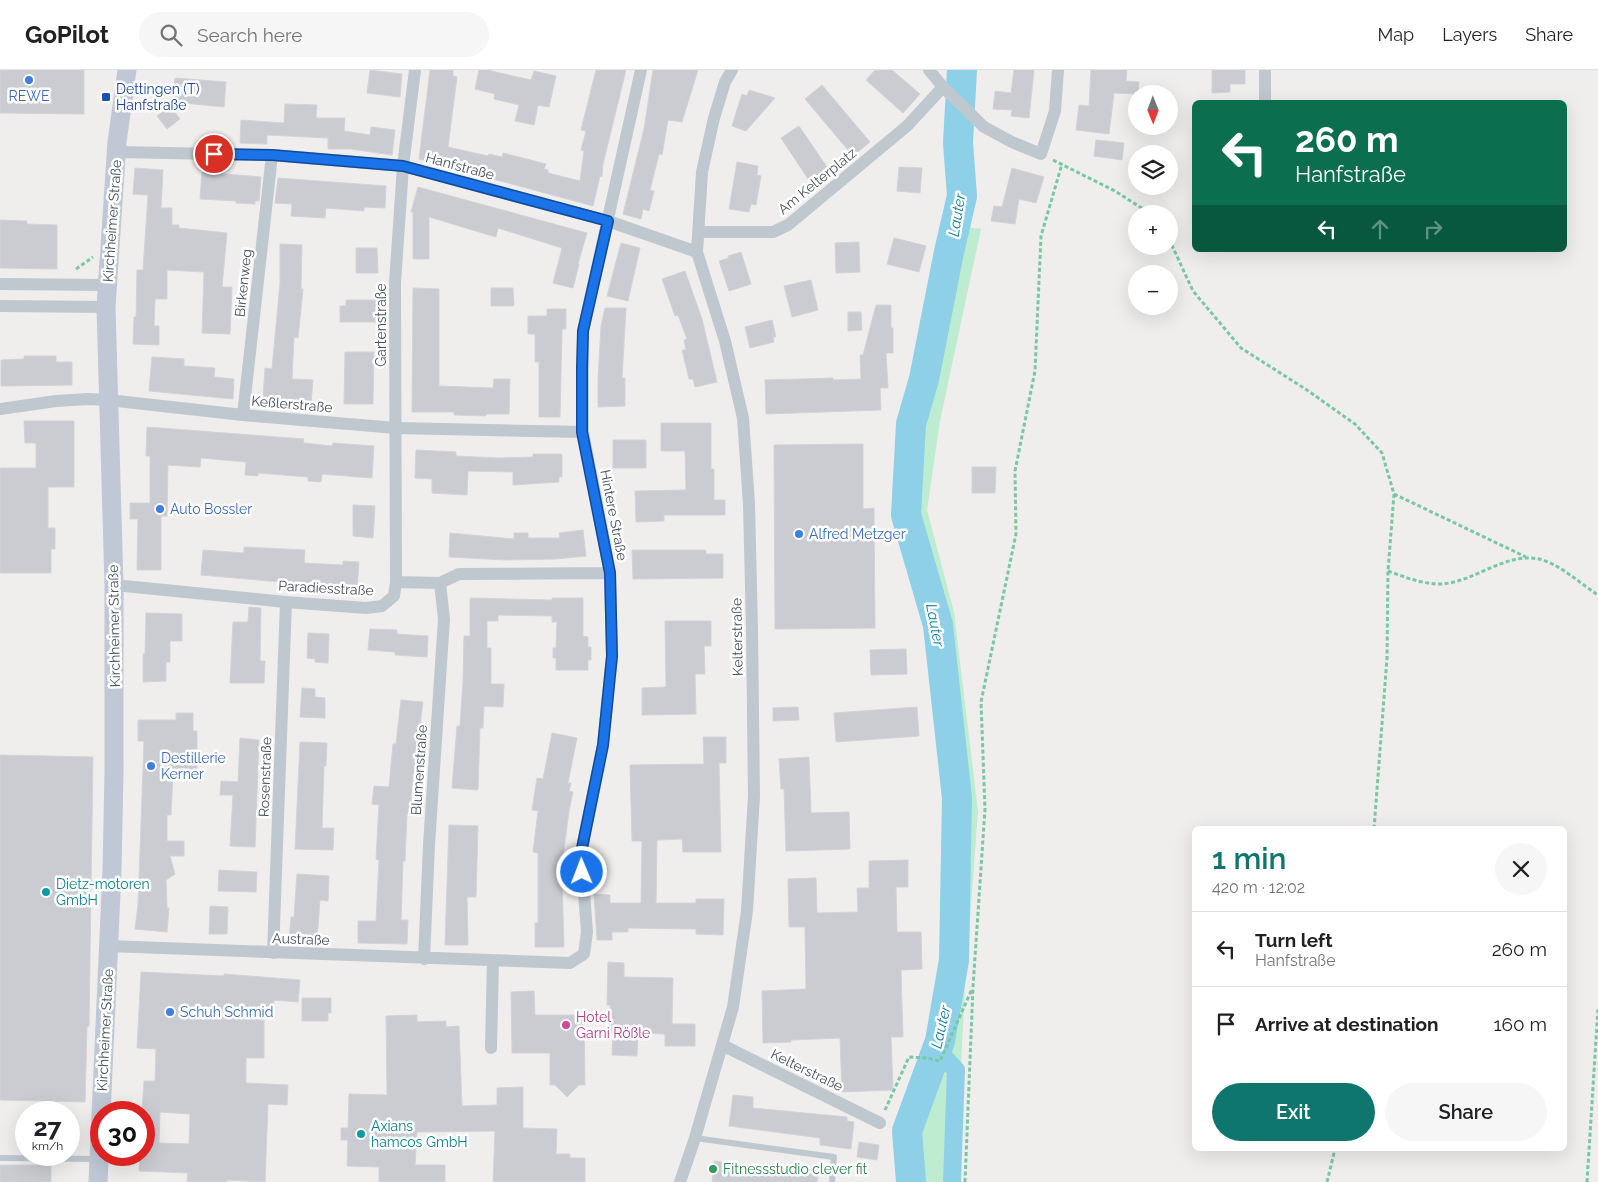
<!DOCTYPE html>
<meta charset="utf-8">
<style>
body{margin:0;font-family:Raleway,sans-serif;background:#f6f6f6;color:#202124;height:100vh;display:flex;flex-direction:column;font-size:19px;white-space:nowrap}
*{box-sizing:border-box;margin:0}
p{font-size:16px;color:#757577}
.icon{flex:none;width:28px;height:28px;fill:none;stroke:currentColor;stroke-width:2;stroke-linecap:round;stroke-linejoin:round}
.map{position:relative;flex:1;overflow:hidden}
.side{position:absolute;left:1192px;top:756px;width:375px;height:325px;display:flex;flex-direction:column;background:#fff;border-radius:8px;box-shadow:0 5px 20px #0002}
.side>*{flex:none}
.top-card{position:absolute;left:1192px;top:30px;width:375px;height:152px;border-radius:8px;box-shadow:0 5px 20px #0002;background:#0b6e4f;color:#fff;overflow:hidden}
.needle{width:32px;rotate:179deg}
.buttons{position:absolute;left:1128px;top:15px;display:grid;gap:10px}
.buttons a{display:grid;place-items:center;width:50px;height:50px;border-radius:50%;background:#fff;box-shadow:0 5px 20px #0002;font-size:25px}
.speed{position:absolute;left:15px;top:1031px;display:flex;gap:10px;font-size:25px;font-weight:700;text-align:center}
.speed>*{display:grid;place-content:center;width:65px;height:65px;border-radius:50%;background:#fff;box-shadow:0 5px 20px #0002;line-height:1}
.speed small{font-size:12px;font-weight:400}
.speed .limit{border:8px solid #d22;background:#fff;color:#111}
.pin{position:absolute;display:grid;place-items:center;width:42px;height:42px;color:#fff;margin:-21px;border:2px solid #fff;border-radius:50%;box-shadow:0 1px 5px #0007}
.me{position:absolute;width:55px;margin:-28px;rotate:359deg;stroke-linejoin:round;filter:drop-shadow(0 0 4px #0008)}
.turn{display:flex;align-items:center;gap:18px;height:105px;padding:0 20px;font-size:22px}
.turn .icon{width:65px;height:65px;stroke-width:2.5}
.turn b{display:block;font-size:35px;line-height:42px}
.lanes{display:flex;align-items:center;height:48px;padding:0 20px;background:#0003;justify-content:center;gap:25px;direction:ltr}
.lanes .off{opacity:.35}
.round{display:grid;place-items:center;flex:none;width:52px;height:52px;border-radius:26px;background:#f6f6f6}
.overview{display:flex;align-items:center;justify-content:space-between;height:85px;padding:0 20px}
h1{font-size:30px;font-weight:600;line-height:38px;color:#0f766e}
.cta{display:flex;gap:10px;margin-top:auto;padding:10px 20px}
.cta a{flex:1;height:58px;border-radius:30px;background:#0f766e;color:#fff;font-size:20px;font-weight:600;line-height:58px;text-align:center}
.cta a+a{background:#f6f6f6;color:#202124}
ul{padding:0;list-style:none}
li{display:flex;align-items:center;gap:15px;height:75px;padding:0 20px;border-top:1px solid #e0e0e0}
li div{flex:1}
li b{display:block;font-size:19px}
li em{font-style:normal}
header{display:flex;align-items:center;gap:30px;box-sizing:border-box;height:70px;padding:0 25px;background:#fff;border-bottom:1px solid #e0e0e0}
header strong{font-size:24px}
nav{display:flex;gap:28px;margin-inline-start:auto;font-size:18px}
.search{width:350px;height:45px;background:#f6f6f6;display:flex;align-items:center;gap:12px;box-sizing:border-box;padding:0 18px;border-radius:28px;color:#757577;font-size:19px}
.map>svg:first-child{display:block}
.green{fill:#bdecd1}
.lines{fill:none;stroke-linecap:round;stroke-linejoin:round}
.canal{stroke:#8dd0e7;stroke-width:18}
.river{stroke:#8dd0e7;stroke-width:30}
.building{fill:#caccd2;stroke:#d2d3d9;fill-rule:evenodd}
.path{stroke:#77c8a3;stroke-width:3;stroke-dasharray:4 2.5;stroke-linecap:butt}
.lane{stroke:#bfc7cf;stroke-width:6}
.street{stroke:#bfc7cf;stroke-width:12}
.secondary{stroke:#bfc8d4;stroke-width:19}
.route-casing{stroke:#114b97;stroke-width:12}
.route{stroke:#1a73e8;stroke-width:9}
.shop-dot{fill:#3f7fe0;stroke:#fff;stroke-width:2}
.transit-dot{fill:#1a4fb4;stroke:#fff;stroke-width:2}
.culture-dot{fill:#0f9aa8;stroke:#fff;stroke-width:2}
.hotel-dot{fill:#d1479c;stroke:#fff;stroke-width:2}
.leisure-dot{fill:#2e9e5b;stroke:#fff;stroke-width:2}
.labels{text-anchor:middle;stroke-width:5;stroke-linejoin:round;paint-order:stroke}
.transit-label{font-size:14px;fill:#164399;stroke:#fff;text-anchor:start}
.shop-label{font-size:14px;fill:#366cbe;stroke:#fff;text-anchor:start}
.street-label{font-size:14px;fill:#47505a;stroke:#fff}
.culture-label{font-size:14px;fill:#0d838f;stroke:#fff;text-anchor:start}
.hotel-label{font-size:14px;fill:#b23c85;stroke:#fff;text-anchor:start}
.leisure-label{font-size:14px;fill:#27864d;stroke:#fff;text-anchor:start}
.water-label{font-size:15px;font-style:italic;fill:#137da0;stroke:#fff}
</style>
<header>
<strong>GoPilot</strong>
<div class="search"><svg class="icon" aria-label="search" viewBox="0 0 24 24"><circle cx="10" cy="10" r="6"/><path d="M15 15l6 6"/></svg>Search here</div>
<nav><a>Map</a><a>Layers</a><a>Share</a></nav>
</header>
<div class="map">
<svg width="1598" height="1112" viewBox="0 0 1598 1112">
<rect width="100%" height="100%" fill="#f0eded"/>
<path class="green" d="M947,155L981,159L940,351L927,440L954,542L978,741L965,917L955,1112H905L901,1060L934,968L947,889L949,727L930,556L897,444L901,354Z"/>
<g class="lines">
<path class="canal" d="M940,971L942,985L956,1000L952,1112"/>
<path class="river" d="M911,1112L907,1061L940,971L954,890L957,728L938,555L906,445L911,354L924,309L949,182L962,126L958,73L962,0"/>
</g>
<path class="building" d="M0,0H84V44L0,43Z
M370,0L402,4L400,27L367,23Z
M430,0H453V6L457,7L448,77L488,86L489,84L502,87L503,83L546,94L544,99L548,100V103L580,111L584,81L581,80L586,61L581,60L596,0H626L603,94L602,107L600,106L593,136L419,89Z
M479,0H487L531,10L534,1L556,6L549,37L538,35L534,55L515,51L519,35L494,29L495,24L475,19Z
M653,0H698L682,52L668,50L662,85L659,84L650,120L654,121L649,141L643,139L641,149L623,144L644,59Z
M875,0H892L920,24L903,43L866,10Z
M1014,0H1034L1029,48L1011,46L1012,40L993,39L995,21L1011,23Z
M1091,0H1127L1126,11L1139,12L1138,24L1114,23L1109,64L1076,60L1079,35L1089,36Z
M1212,0H1245V14H1230V22L1212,23Z
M175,8L226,12L224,37L173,32Z
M822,15L870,72L853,86L805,29Z
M749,20L775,28L746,61L732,56L742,24L747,26Z
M285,34L317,35L316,48H345L344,61L370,65L371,57L395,60L392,85L351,79H328V68L267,65V74L240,73L241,50L284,53Z
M170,36L180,49L167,59L157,46Z
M799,56L831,103L812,115L781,68Z
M1096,70L1124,73L1122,90L1094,86Z
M737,92L758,96L757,105L761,106L756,135L751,134L749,142L729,139Z
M899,97L922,98L920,123L897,121Z
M135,98L163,100L161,138H172V155H179V158L227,163L222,217H232L230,264L202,263L204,202L167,200V229H155L154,256H159V275L133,274L134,247H136L137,200H143L148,125L133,124Z
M1012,98L1044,107L1036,133L1019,129L1015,154L991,151L994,136L1002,137Z
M202,102L261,107L259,131H255V134L236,133V131L200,129Z
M278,108L386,116L385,138L364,137V141L326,138L325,148L291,146L292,134L275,133Z
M418,117L587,163L578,194H579L573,218L553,213L562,178L498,158L496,167L429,147V189H413V142H411Z
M0,150L27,151V154L57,155V199L0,198Z
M894,168L926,176L919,202L887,194Z
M859,172L860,202L836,203L835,173Z
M621,173L640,178L628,231L607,226Z
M280,174L302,175L301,219H303L298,268L294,267L292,309L313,310L311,333L263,328L265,298L272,299L280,213Z
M356,178H377L378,203H356Z
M741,182L751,214L729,221L719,191L729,188L728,186Z
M685,201L702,249L717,312L695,317L693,309H689L682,280H686L684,270L687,269L678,245L675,246L662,209Z
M811,210L818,240L792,247L784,216Z
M413,218L439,219V316L493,318L494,309H510L509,344H486V346L454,345V342H412Z
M491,218H513L514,236H491Z
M346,230H376V252H340V236H346Z
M876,235H891V258H893V283H886L888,318H880L881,340L766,344L765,310L833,308V310L861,309L860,285H863Z
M605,238H626L622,308H625V336L598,337V309L601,256Z
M547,239H566V259H562L560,347H539V292H535V264H528V246H547Z
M848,242H861L862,260L848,261Z
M772,250L776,267H773L774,272L750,278L745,257Z
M345,282H374L373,334H344Z
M24,286H56V292H72V315L1,316V290L24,289Z
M152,287L184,289V296L215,298L214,307L234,309L233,329L149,321Z
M24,351H74V417H48V458H55V479H51V503H0V398H36V373H25Z
M661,353H711V399H714V430H725V445H664V451L636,452L635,421L686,420L685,381H661Z
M147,357L304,369L303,373L332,376L333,373L374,376L372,408L322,404L321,412L308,411V407L258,403V406L245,405L246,392L201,388L200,397L168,395L167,446H161V500H137L138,449H130V433H150V386H146Z
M613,370H646V398H613Z
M863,374V439L874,438L875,558L775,559L774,375Z
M416,380L456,382V386L498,388L533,387V384H562V407H559V412L513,415V402L468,401L467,425L432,423V409L415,408Z
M972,397H996L995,423H972Z
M353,435L375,436L373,468L353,466Z
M583,460L586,486L556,489L506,490L449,487L450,463L514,469V463H528V468H560L559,463Z
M244,477L305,480L304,493L343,495V491L359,492L357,519L281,514V512L201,505L203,480L244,483Z
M632,480H706V484H723V508L633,509Z
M470,528L552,530V528H583V566L588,567V577H591V590H588V600H556V588H553V578H556L557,552H552V546L498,545V551H487V578H491V614H504L503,637L484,636L483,658H480L478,720L452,718L457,656H460L463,612L464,566H470Z
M249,537L261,538L260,591H265L264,613H230L233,552H248Z
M146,543L182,544V571H170V592H166V611L143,612V584H145Z
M665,551H711V576H704L705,604H695L696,644L642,645V618L666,617Z
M370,559L397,560V564L428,566L427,587L395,585V582L368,580Z
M308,563L329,564L328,593L315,592V589L307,588Z
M906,579L907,604L871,605L870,580Z
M302,618L315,619V627L325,628V648L300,647Z
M401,630L423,632L414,703H413L410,744H407L405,791H403L401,850H408L407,874L358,873V851H376L379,790L376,789L379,735L372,734L374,716L389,717L393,674H396Z
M798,637L799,650L773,651V638Z
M917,637L919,666L836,672L834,643Z
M176,643H193V661H197V703L173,702L171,745H167V771H184V786H170L175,804L166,810L167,838H169L167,862L135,859L138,835L144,671H138V650H176Z
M552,663L577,668L568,713H571L569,721L573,722L569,741L560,810H562L564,877H535V853H538V783L533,782L538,741L532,740L537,708L543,709Z
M703,667H726V693H719L721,782H683L682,769L657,770L656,833H696V829H724L723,865L696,864V859L628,858V862H612V870H597L594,824L610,825V833H641L642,771H632L630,695L704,694Z
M240,668L259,670L255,777L230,776L233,725H220L221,711L238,712Z
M300,672L327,673L326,696H324L322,758H334L333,780L295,779Z
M0,685L93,687L89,956L87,957L85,1032L0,1030Z
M809,687L811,743L849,742L850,779L786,781L784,719H781L779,689Z
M449,755L478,756L476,827H467L468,875H445Z
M908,790V817H896L897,862H921L922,899L901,900L903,967H891L893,1020L842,1022L840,968L791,970V972L763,973L762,921L806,919L805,857H789L788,809L816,808L817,843L858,842L857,818H869V791Z
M219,800L257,802L256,822L218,821Z
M297,804L329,806L328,831L320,830L317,871L289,869L291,847H294Z
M210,836L228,837L227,864H209Z
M608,892L624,893V907L673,908L672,954H695V976H665V964L638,963L637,986L612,985L613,963L610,962V935H607Z
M141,902L224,906V904L300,910L298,932L274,930L273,944H264V988H246V1013L288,1015L287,1035L268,1034L265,1112L227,1110V1112H187L188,1103L139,1101L140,1085H144V1041H142L144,1011H155L156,979L137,978ZM160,1042L190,1044L189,1074L159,1073Z
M534,921L535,945H584L585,1015H579L567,1027L555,1015H550V983H512L511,922Z
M302,928H331V943H328V951H302Z
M417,945V952L446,951V957L459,956L462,1036L497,1035V1018L523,1017V1058L557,1059L556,1084H570V1088H585V1112H493L495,1061L417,1062L415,1095H445V1112H379V1097L347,1096L348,1070H341V1058H348L349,1024L387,1025L386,946Z
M733,1025L753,1027V1038L847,1047V1051L854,1052L851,1079L820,1075V1068L729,1056Z
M859,1072L879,1075L877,1090L857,1087Z
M714,1091L818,1103L817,1112H712Z
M0,1095H51V1112H0Z"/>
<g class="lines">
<path class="path" d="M1053,90L1115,121L1151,144
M1169,169L1193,221L1241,278L1307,320L1355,354L1382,383L1394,424L1388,501L1387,588L1374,759
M76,199L93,187
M1394,424L1526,487
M1388,501C1405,507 1421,514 1440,514C1474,513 1504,482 1539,489C1558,493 1581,514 1598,525
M885,1040L909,987L927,988L940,991L972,919
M965,1112L973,917L985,739L981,632L1016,464L1015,401L1035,301L1041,166L1062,94
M1327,1112L1335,1079
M1587,1112L1598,938"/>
<path class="lane" d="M695,1068L834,1087L832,1112
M0,1088L98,1089"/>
<path class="street" d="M929,0L943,17L984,57L1012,72L1041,84L1055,41L1058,0
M1265,0V32
M117,82L272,85L403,96L608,151L697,182
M699,162H773L788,155L907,56L943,17
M0,214L107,215
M0,236L106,237
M0,339L56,331L88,329L108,330L243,345L396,358L583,362
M243,345L272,85
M396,512L395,213L403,96L415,0
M114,515L286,532L366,538L382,536L394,526L396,512L440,513L459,504L610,503
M108,876L570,893L584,884L587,862L581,783L603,675L612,586L610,503L583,362V261L641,0
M273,883L286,532
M424,889L429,775L444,549L440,513
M722,975L880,1053
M491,978L493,891
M680,1112L695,1068L733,937L747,841L754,726L752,559L749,434L743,348L725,271L697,182L702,102L714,48L725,12L732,0"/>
<path class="secondary" d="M98,1112L112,800L114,703V515L106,237L117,72L127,0"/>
</g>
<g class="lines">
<g class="route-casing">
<path id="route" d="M214,84L272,85L403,96L608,151L583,261L582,297V362L610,503L612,586L603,675L581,783L582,802"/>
</g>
<use href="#route" class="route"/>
</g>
<g class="shop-dot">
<circle cx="29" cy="10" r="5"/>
<circle cx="160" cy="439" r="5"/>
<circle cx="799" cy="464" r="5"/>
<circle cx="151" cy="696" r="5"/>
<circle cx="170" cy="942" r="5"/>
</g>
<rect class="transit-dot" x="101" y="22" width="10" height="10" rx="2.5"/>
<g class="culture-dot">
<circle cx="46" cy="822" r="5"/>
<circle cx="361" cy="1064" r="5"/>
</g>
<circle class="hotel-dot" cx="566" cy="955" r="5"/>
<circle class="leisure-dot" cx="713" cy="1099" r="5"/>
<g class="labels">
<g class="transit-label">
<text x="116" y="24">Dettingen (T)<tspan x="116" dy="16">Hanfstraße</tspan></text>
</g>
<g class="shop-label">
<text x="29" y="31" text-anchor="middle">REWE</text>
<text x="170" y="444">Auto Bossler</text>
<text x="809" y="469">Alfred Metzger</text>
<text x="161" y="693">Destillerie<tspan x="161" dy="16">Kerner</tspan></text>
<text x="180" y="947">Schuh Schmid</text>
</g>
<g class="street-label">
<text transform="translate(460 96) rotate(15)" y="5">Hanfstraße</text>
<text transform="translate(817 111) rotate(-39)" y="5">Am Kelterplatz</text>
<text transform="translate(112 151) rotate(-86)" y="5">Kirchheimer Straße</text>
<text transform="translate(243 213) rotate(-84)" y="5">Birkenweg</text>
<text transform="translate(381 255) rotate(-90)" y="5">Gartenstraße</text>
<text transform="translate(292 334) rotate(5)" y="5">Keßlerstraße</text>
<text transform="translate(614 445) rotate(79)" y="5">Hintere Straße</text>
<text transform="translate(326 518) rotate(3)" y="5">Paradiesstraße</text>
<text transform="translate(114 556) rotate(-91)" y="5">Kirchheimer Straße</text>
<text transform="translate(737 567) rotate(-91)" y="5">Kelterstraße</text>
<text transform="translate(419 700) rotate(-86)" y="5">Blumenstraße</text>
<text transform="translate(265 707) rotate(-88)" y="5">Rosenstraße</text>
<text transform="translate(301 869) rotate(2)" y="5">Austraße</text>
<text transform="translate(105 960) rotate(-87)" y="5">Kirchheimer Straße</text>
<text transform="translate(807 1000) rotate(26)" y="5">Kelterstraße</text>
</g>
<g class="culture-label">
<text x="56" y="819">Dietz‐motoren<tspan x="56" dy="16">GmbH</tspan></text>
<text x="371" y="1061">Axians<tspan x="371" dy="16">hamcos GmbH</tspan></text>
</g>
<g class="hotel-label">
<text x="576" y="952">Hotel<tspan x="576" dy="16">Garni Rößle</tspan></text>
</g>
<g class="leisure-label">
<text x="723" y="1104">Fitnessstudio clever fit</text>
</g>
<g class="water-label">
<text transform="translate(957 145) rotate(-81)" y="5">Lauter</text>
<text transform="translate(935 555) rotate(79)" y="5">Lauter</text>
<text transform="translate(941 957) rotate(-77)" y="5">Lauter</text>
</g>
</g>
</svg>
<div class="buttons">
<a><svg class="needle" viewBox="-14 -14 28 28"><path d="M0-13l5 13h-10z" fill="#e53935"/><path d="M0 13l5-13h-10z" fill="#757577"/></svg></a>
<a><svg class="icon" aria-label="layers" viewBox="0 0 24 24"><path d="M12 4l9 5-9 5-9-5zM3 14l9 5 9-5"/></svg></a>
<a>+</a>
<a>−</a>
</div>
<div class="speed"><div>27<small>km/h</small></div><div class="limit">30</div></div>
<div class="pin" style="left:214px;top:84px;background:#d93025"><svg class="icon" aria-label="arrive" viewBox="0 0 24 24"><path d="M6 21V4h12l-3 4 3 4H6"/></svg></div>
<svg class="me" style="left:582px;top:802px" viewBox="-20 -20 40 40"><circle r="17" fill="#1a73e8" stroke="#fff" stroke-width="3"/><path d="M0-11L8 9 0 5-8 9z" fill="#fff"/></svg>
<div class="top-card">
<div class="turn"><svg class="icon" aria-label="left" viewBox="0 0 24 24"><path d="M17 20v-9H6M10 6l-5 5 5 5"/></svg><div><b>260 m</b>Hanfstraße</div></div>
<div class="lanes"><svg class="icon" aria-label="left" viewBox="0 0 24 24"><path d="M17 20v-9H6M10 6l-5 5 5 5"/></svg><svg class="icon off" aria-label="ahead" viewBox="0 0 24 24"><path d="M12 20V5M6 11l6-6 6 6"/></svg><svg class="icon off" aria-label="right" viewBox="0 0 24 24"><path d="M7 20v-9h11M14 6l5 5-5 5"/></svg></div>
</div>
<section class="side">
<div class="overview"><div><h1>1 min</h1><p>420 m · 12:02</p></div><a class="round"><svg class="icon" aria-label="close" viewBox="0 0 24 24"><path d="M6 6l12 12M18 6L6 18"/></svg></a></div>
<ul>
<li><svg class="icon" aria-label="left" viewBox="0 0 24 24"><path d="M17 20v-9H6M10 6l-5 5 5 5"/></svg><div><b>Turn left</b><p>Hanfstraße</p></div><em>260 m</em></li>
<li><svg class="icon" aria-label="arrive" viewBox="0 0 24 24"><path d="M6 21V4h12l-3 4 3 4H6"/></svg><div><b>Arrive at destination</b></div><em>160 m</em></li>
</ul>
<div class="cta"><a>Exit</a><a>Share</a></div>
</section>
</div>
